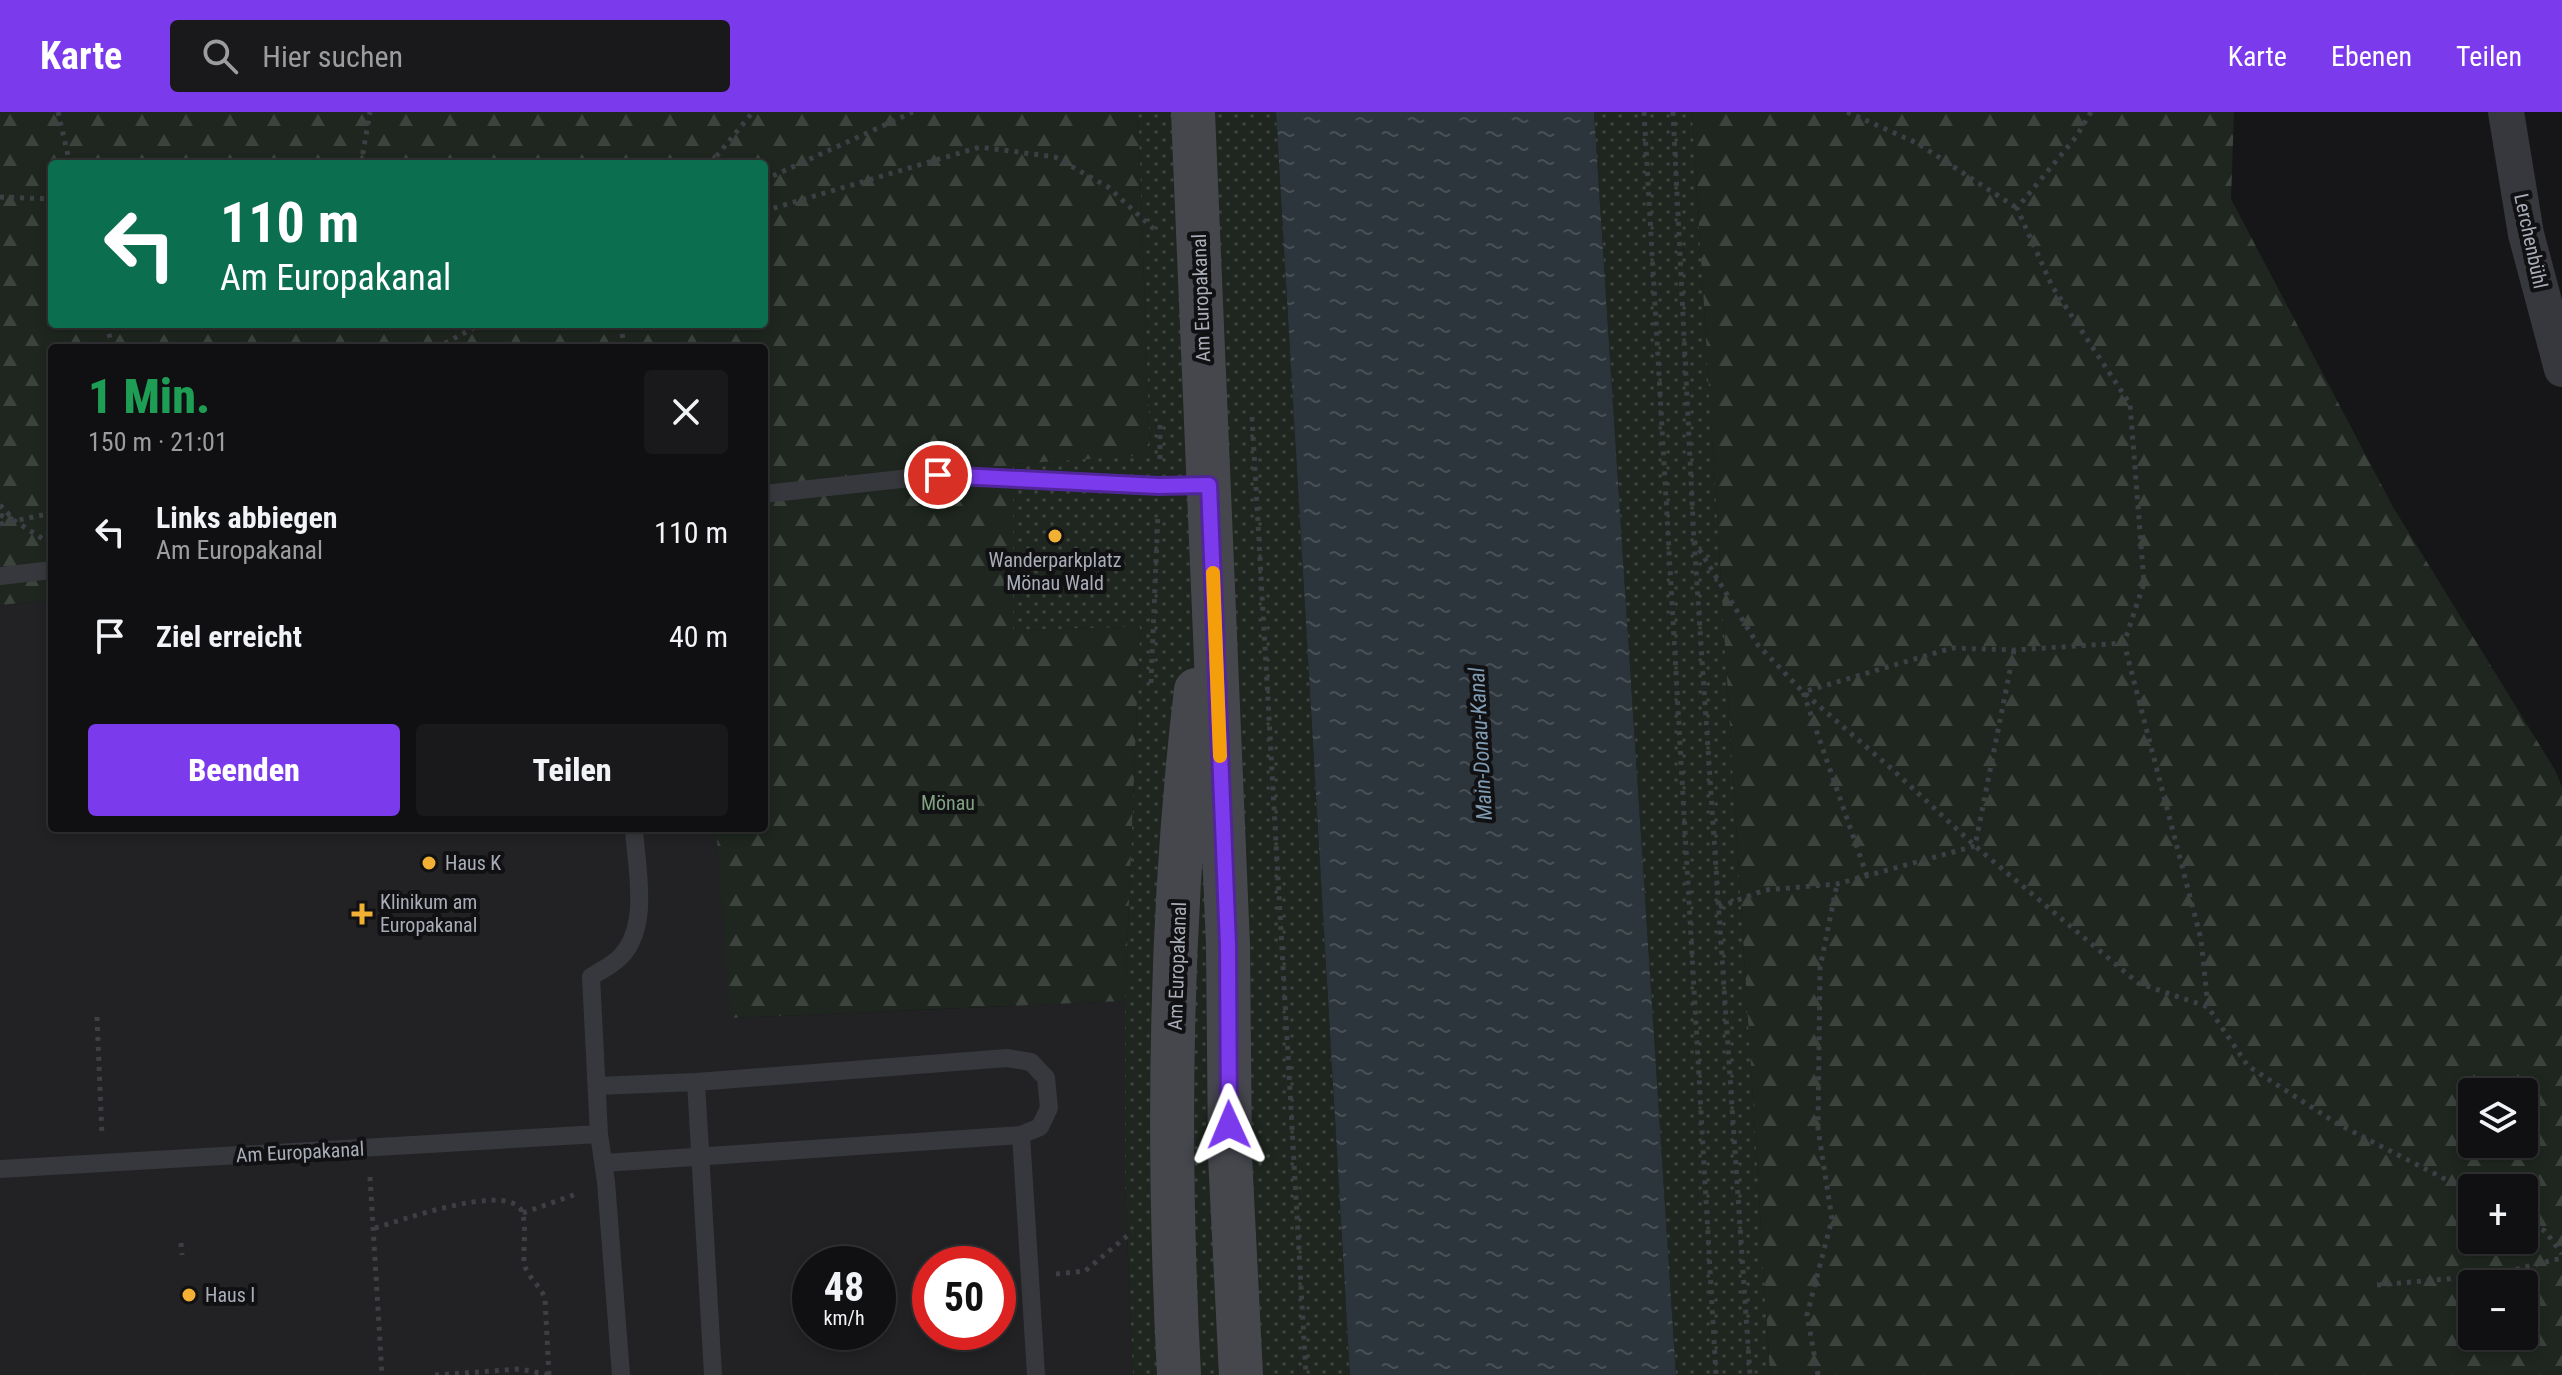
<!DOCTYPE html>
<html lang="de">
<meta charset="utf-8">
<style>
body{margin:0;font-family:"Roboto Condensed",sans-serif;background:#19191b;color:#f1f3f6;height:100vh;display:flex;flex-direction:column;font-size:30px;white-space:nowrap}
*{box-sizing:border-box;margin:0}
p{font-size:26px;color:#9c9d9f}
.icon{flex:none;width:44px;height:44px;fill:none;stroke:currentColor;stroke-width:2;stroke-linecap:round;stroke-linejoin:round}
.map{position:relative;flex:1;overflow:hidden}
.panel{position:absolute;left:48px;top:232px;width:720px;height:488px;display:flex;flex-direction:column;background:#101012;border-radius:8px;box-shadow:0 4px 12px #0003,0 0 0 2px #303032}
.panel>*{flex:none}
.top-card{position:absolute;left:48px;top:48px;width:720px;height:168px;border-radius:8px;box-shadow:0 4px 12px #0003,0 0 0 2px #303032;background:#0b6e4f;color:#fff;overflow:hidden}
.buttons{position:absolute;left:2458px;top:966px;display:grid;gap:16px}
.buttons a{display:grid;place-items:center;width:80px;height:80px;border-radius:8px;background:#101012;box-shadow:0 4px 12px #0003,0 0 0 2px #303032;font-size:40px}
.speed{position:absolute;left:792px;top:1134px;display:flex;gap:16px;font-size:40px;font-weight:700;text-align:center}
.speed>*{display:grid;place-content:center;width:104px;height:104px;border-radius:50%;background:#101012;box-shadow:0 4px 12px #0003,0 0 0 2px #303032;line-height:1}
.speed small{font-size:20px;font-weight:400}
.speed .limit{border:12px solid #d22;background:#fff;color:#111}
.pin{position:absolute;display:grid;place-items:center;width:68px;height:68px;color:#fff;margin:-34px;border:4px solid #fff;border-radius:50%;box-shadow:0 2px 8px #0007}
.me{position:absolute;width:88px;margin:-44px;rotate:359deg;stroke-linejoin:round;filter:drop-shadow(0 0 6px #0008)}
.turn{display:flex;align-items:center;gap:28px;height:168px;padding:0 40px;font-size:36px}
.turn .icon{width:104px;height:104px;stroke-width:2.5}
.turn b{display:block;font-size:56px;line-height:68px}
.round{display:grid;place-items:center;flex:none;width:84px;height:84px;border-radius:8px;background:#19191b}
.summary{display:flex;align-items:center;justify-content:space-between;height:136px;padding:0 40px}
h1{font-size:48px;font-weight:800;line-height:60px;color:#1e9e55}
.primary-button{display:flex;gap:16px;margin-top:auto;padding:16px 40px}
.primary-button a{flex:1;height:92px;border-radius:8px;background:#7c3aed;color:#fff;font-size:32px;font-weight:800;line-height:92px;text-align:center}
.primary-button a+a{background:#19191b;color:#f1f3f6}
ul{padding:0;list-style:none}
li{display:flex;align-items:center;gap:24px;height:104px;padding:0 40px}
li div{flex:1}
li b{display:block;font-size:30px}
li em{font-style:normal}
header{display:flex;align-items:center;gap:48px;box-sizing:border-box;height:112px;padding:0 40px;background:#7c3aed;color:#fff}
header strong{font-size:38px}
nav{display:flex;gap:44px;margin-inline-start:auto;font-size:28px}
.search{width:560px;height:72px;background:#19191b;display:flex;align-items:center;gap:20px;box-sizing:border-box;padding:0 28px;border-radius:8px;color:#9c9d9f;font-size:30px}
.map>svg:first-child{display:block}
.built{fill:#222225;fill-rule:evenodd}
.grass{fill:url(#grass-dots)}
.forest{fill:url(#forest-firs);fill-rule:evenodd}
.water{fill:url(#water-ripples)}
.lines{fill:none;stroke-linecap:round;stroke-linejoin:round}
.path{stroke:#3d3f44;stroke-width:5;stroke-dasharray:4 6;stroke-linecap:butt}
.lane{stroke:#37383d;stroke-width:18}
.street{stroke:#37383d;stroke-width:36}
.secondary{stroke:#45474d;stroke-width:44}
.route-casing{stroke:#51269a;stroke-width:20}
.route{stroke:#7c3aed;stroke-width:14}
.slow{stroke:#f59e0b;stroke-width:14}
.poi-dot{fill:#f2b134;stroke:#111113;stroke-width:3}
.labels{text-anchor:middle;stroke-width:8;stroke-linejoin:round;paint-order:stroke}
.street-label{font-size:20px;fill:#a8adb8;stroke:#111113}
.poi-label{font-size:20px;fill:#a8adb8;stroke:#111113;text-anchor:start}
.park-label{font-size:20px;fill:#7fa381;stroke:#111113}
.water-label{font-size:22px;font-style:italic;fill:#7f9bb3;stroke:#111113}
</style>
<header>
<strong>Karte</strong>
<div class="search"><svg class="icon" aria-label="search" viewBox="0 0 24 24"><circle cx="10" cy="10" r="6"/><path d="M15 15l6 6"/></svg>Hier suchen</div>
<nav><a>Karte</a><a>Ebenen</a><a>Teilen</a></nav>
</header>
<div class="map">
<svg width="2562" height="1263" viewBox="0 0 2562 1263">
<defs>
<pattern id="grass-dots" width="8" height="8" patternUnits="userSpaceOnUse" patternTransform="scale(2)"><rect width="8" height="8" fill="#1e261f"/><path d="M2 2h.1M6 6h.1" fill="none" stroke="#3c433d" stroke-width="1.8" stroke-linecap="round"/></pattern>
<pattern id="forest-firs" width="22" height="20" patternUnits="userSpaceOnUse" patternTransform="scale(2)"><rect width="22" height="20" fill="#1e261f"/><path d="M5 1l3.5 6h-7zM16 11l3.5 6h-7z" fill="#3c433d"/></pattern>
<pattern id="water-ripples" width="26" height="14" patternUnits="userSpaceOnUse" patternTransform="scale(2)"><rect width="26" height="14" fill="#2c353c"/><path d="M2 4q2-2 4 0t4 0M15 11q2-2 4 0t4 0" fill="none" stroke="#485056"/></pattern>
</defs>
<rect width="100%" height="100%" fill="#161618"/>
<path class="built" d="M52,488V716H716L732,906L1125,889V1074L1133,1263H0V493ZM810,1152H878V1220H810ZM930,1152H998V1220H930Z"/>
<path class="grass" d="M1138,0H1276L1350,1263H1133L1125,1074V889L1140,515L1012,518L1013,352L1150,342Z
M1594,0H1692L1770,1263H1676Z"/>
<path class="forest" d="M0,0H1138L1150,343L1013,352V518L1140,515L1125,889L731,906L716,716H764V236H52V488L0,493ZM52,52H764V212H52Z
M1692,0H2234L2231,87L2393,395L2555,658L2562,675V1263H1770ZM2472,980H2524V1032H2472ZM2472,1076H2524V1128H2472ZM2472,1172H2524V1224H2472Z"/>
<path class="water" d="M1276,0H1594L1676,1263H1350Z"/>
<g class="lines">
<path class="path" d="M58,0L70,52
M1644,0L1716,1263
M1673,0L1694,428L1750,1263
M1847,0L1917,31L2017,96
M2091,0L2076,25L2017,96L2052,174L2130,292L2144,471L2124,531L2201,827L2208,895
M361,52L370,0
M710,52L753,0
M764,68L913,0
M0,85L52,87
M764,99L980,35L1055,45L1108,75L1156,119
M107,212L112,236
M621,212L624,236
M436,236L481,212
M1252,305L1306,1263
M1160,347V313
M0,393L15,409L46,429
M0,403L14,408
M0,412L52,401
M1694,429L1758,533L1803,580L1893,658L1975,734L2138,871L2208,895L2248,954L2336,1011L2472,1081
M1151,571L1158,401
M1867,764L1803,580L1952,536L2014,538L2124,531
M1719,795L1765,778L1837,772L1975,734L2014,538
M97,905L102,1024
M370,1065L382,1263
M523,1101L579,1081
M2524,1108L2545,1119L2562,1142
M375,1116C402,1108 497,1074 519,1095C528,1103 523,1138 524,1150C526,1165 541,1173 545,1187L549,1263
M181,1131L182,1143
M1056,1162L1085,1159L1132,1120
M2377,1173L2493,1163L2562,1146
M435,1263L520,1257L549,1263
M1818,1263L1807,1203L1832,1107L1818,1017L1820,856L1837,772"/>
<path class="lane" d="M764,382L938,363L1159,374L1209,373
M0,464L52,458
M597,974L696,970
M604,1051L1021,1023
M0,1057L599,1022
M621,1263L606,1070L599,1022L591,865C600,859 610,854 617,848C652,818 636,756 634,716
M713,1263L696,970L1007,946L1031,950L1046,966L1049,996L1040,1015L1021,1023L1036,1263"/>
<path class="street" d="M2506,0L2526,122L2562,257"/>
<path class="secondary" d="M1193,0L1228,833L1230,1044L1241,1263
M1179,1263C1167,1035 1169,805 1196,578"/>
</g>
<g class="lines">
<g class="route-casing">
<path id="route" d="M938,363L1159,374L1209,373L1228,833L1229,1013"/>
</g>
<use href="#route" class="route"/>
<path class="slow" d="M1213,461L1220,644"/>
</g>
<g class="poi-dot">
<circle cx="1055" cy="424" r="8"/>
<circle cx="429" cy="751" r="8"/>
<path d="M358 790h8v8h8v8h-8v8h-8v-8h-8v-8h8z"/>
<circle cx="189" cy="1183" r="8"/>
</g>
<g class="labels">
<g class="street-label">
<text transform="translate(2531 129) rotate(78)" y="7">Lerchenbühl</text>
<text transform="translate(1201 186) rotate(-92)" y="7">Am Europakanal</text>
<text transform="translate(1177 854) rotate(-88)" y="7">Am Europakanal</text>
<text transform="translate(300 1040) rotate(-3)" y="7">Am Europakanal</text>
</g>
<g class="poi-label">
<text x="1055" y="455" text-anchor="middle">Wanderparkplatz<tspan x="1055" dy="23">Mönau Wald</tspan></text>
<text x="445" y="758">Haus K</text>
<text x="380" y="797">Klinikum am<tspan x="380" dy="23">Europakanal</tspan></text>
<text x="205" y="1190">Haus I</text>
</g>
<g class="park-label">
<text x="948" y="698">Mönau</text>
</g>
<g class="water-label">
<text transform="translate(1480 632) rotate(-93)" y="8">Main-Donau-Kanal</text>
</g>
</g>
</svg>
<div class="buttons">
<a><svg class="icon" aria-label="layers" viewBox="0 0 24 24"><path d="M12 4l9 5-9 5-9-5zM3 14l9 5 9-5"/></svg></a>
<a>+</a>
<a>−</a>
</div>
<div class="speed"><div>48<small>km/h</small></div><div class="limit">50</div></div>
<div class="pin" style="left:938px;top:363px;background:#d93025"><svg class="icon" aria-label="arrive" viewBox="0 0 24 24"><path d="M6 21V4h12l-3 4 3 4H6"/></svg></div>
<svg class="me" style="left:1229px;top:1013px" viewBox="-20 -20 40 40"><path d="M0-17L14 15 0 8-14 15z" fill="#7c3aed" stroke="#fff" stroke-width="4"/></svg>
<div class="top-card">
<div class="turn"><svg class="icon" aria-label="left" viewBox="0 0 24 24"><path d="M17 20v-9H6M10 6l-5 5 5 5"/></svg><div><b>110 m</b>Am Europakanal</div></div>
</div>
<section class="panel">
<div class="summary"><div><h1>1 Min.</h1><p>150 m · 21:01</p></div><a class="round"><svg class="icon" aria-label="close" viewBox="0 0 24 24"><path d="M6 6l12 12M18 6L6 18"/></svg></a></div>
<ul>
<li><svg class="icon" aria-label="left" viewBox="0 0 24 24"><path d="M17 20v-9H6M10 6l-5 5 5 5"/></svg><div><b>Links abbiegen</b><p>Am Europakanal</p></div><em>110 m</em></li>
<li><svg class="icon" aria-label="arrive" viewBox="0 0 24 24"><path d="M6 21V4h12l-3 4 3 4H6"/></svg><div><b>Ziel erreicht</b></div><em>40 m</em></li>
</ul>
<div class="primary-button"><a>Beenden</a><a>Teilen</a></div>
</section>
</div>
